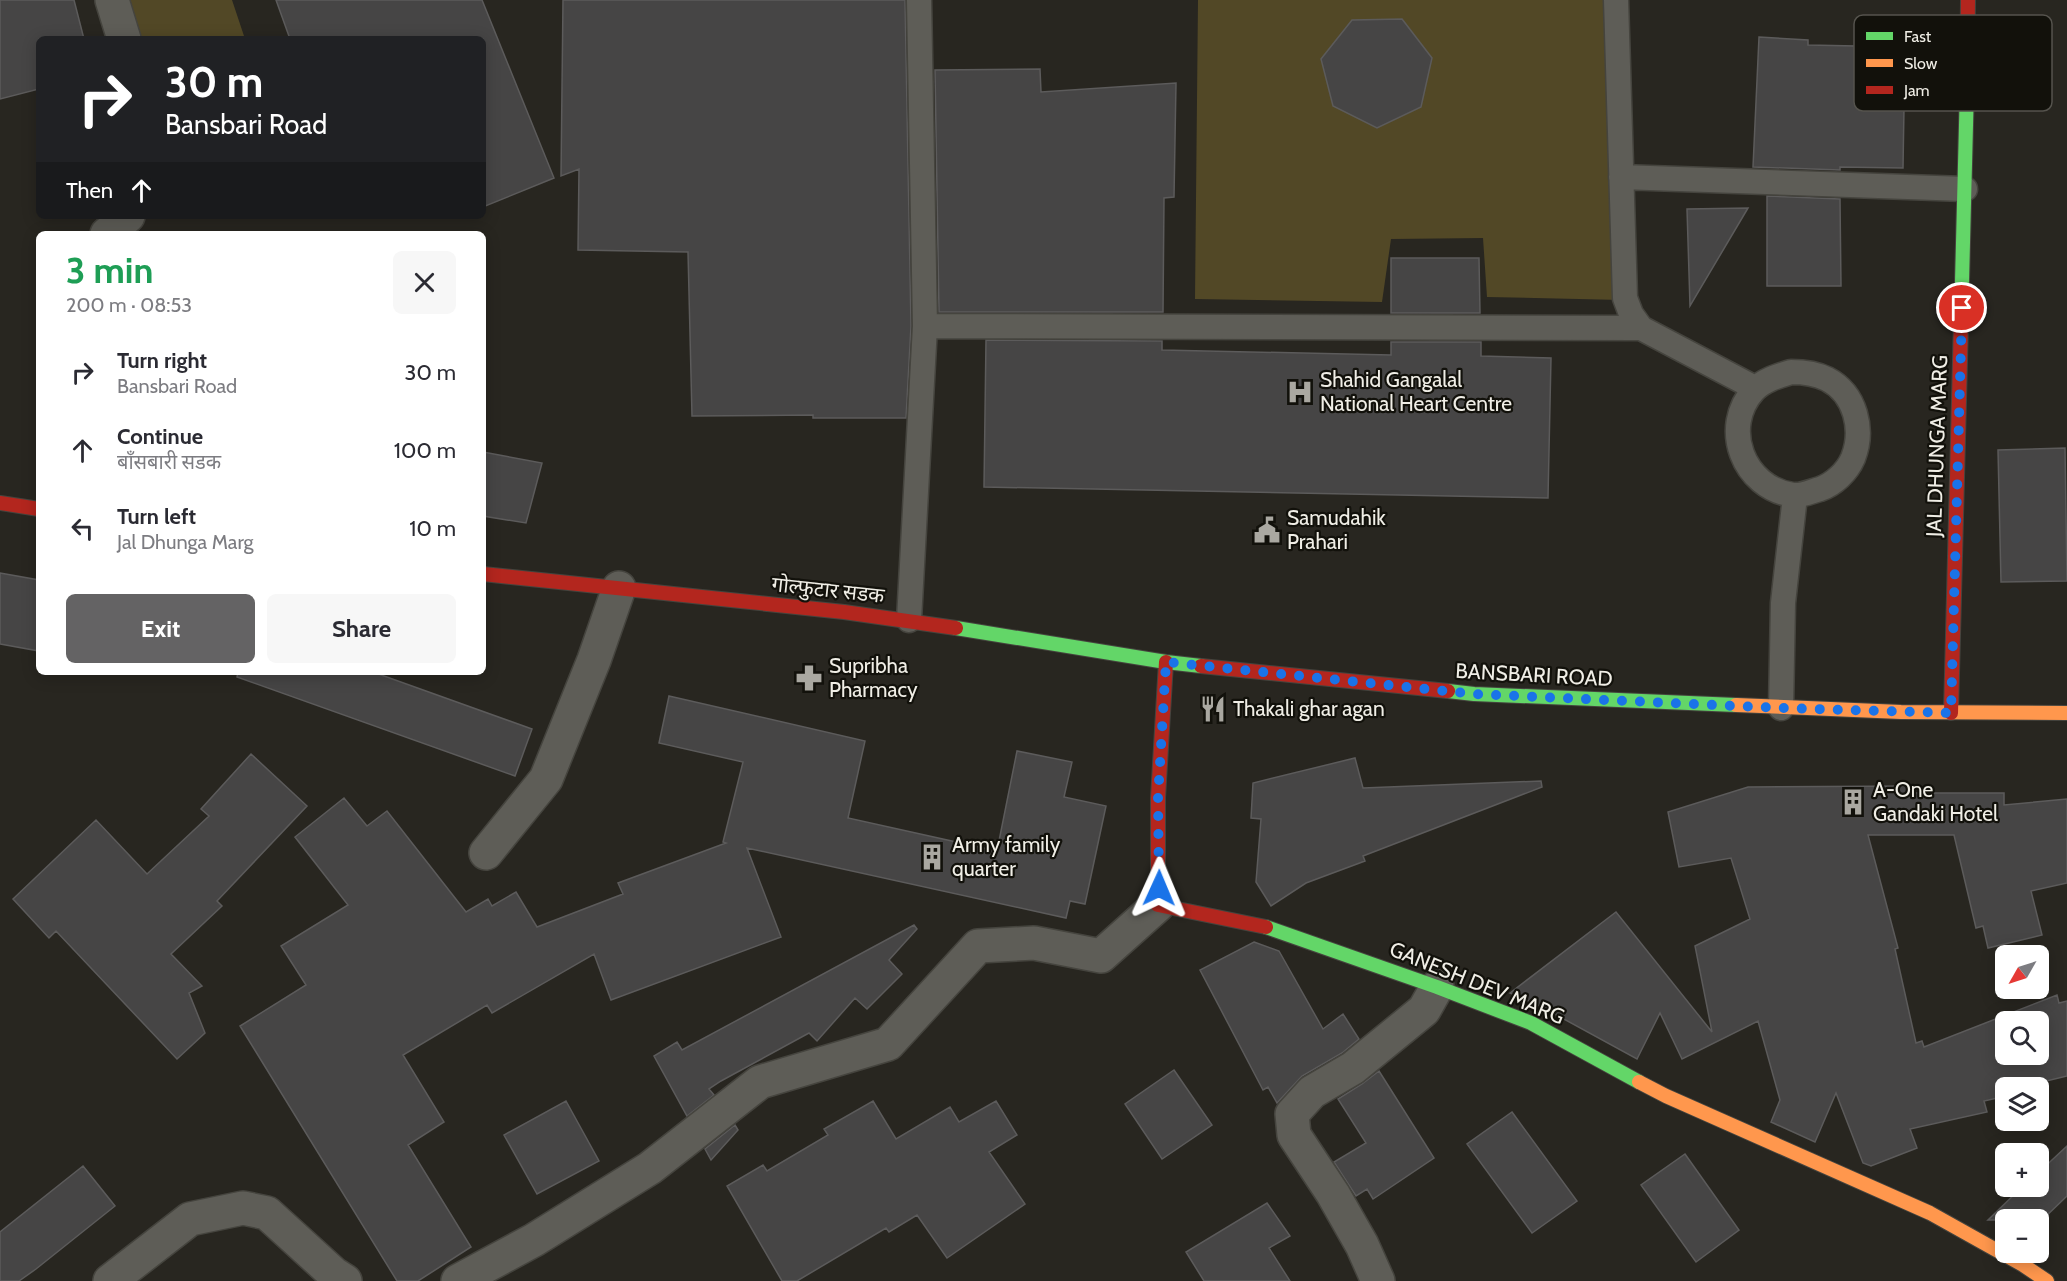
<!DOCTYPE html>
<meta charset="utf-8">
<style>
body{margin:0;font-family:Cabin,"Noto Sans Devanagari",sans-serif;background:#f7f7f7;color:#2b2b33;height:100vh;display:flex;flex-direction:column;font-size:22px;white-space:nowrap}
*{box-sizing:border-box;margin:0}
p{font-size:20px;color:#7c7c81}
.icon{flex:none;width:33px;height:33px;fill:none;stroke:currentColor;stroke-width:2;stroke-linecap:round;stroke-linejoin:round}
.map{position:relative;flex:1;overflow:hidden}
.side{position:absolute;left:36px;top:231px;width:450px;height:444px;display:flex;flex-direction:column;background:#fff;border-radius:9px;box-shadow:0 3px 15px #0003}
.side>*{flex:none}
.guide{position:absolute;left:36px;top:36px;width:450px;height:183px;border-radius:9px;box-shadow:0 3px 15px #0003;background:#202124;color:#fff;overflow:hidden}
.needle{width:39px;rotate:231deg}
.fabs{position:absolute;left:1995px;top:945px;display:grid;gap:12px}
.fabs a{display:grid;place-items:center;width:54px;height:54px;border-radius:9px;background:#fff;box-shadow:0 3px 15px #0003;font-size:30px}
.pin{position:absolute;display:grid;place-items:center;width:51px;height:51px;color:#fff;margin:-26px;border:3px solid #fff;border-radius:50%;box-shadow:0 2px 6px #0007}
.me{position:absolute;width:66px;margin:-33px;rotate:1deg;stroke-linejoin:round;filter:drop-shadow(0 0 4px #0008)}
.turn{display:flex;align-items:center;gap:21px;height:126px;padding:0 30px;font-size:27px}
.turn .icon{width:78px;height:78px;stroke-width:2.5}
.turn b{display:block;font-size:42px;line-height:51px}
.then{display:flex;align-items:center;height:57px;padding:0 30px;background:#0003;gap:12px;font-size:22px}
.round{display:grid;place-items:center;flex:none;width:63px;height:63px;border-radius:9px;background:#f7f7f7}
.headline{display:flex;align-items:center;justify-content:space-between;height:102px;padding:0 30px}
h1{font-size:36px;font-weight:700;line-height:45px;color:#1e9e55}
.button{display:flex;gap:12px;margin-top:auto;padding:12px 30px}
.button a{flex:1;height:69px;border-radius:9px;background:#646364;color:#fff;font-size:24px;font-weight:700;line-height:69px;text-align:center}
.button a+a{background:#f7f7f7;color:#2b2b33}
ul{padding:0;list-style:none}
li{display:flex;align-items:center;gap:18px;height:78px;padding:0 30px}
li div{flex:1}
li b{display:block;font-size:22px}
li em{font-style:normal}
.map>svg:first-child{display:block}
.green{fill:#524826}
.building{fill:#464545;stroke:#5c5b5b;stroke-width:1.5;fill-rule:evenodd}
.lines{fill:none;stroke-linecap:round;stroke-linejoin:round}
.lane-casing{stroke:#45443e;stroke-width:27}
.street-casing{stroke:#45443e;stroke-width:36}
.fast-casing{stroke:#45443e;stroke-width:16}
.slow-casing{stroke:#45443e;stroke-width:16}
.jam-casing{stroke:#45443e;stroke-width:16}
.lane{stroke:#5e5d57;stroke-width:24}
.street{stroke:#5e5d57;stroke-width:33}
.fast{stroke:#63d668;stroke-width:14}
.slow{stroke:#ff974d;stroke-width:14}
.jam{stroke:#b3261e;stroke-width:14}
.route{stroke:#1a73e8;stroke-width:10;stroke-dasharray:0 18}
.labels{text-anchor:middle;stroke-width:4.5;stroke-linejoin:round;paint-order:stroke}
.poi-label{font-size:21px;fill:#f0eee6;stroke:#12110b;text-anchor:start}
.street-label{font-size:21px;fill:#f0eee6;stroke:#12110b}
.key{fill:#12110b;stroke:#55534d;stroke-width:1.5}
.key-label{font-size:16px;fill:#f0eee6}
</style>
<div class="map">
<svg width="2067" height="1281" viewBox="0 0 2067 1281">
<rect width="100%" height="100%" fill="#282620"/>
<path class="green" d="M119,0H232L245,39H131Z
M1198,0H1604L1622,300L1487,297L1483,238L1391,239L1382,302L1195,299Z"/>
<path class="building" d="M0,0H74L84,39H39V89L0,99Z
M276,0H482L554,178L483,207V39H290Z
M563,0H905L911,326L906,418H813V415L692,416L688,252L578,250L579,169L561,176Z
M1402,19L1432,58L1421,107L1377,128L1333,106L1321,59L1352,20Z
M1759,37L1808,40V45L1905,47L1903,168L1840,167V170L1753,167Z
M1040,69L1041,92L1176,83L1174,197L1164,198L1163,312H939L935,70Z
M1767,196L1840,199L1841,286H1767Z
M1748,208L1690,306L1687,209Z
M1391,258H1479L1480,313H1391Z
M986,340L1162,341V350L1391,355V342H1481V356L1551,358L1548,498L984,487Z
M2065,448L2067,581L2001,582L1998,450Z
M483,452L542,463L526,523L483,516Z
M0,573L39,580V651L0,644Z
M238,672H373L532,729L515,776L237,677Z
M669,696L865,741L848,818L997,851L1017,751L1072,762L1064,797L1106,806L1085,904L1070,901L1066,918L747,848L781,937L611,1000L594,954L492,1013L487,1005L403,1055L444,1122L408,1145L471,1247L418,1281H397L240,1026L306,985L281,946L348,905L295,837L344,798L367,826L387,811L466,912L488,899L492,906L516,892L537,927L623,894L618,883L726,843L723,842L743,762L659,743Z
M251,754L307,806L217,901L222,906L171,954L202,986L189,993L205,1033L177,1059L56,931L49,938L13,899L96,820L147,874L209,816L201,809Z
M1355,758L1363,788L1541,781L1542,787L1363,856L1365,861L1306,883L1271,906L1256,882L1261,819L1251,818L1253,783Z
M1915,786V793H2004V805L2067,799V883L2031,891L2042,935L1988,948L1983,926L1976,928L1954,835H1868L1898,948L1895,949L1916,1043L1922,1041L1924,1047L2057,995L2059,1003L2067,1001V1076L2018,1088H2006V1091H2002L2006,1096L1984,1101L1987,1112L1910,1129L1917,1148L1871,1166L1863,1163L1836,1093L1815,1142L1771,1122L1780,1100L1758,1021L1682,1059L1660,1013L1637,1059L1540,1006L1510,993L1616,912L1712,1032L1695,946L1750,919L1731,858L1679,867L1668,812L1748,787ZM2006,1022H2038V1054H2006Z
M914,925L917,929L889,960L902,974L867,1009L855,998L817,1041L809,1033L721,1081L709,1089L714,1095L687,1116L654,1056L677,1042L682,1050Z
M1254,942L1279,951L1323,1029L1343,1014L1359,1039L1342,1053L1302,1076L1277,1103L1268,1087L1263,1090L1200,970Z
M1174,1070L1212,1125L1162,1159L1125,1104Z
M1379,1071L1434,1158L1373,1199L1367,1189L1356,1196L1334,1162L1366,1143L1338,1099L1362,1084Z
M566,1101L599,1161L537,1194L504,1135Z
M873,1101L896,1139L950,1107L959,1122L996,1101L1017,1135L989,1152L1025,1204L947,1258L917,1215L889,1232L886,1228L797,1281H782L727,1186L763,1165L767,1171L828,1135L824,1129Z
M1512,1112L1577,1201L1532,1233L1467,1144Z
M735,1125L738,1130L711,1160L705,1149Z
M2067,1146V1196L2042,1220H1988L2023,1186H2038V1173Z
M1685,1154L1739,1230L1696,1262L1641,1185Z
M83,1166L115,1206L36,1269L19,1281H0V1232Z
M1267,1203L1290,1236L1269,1248L1290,1281H1204L1186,1252Z"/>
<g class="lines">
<g class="lane-casing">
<path id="lane" d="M1616,0L1625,298L1631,314L1641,328L1755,388
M1621,177L1965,189
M925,326L1641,328
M1791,372C1803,372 1815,373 1827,379C1856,394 1864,430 1853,458C1847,472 1834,484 1820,489C1812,491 1802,496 1793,495C1743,488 1720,427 1754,390C1764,380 1778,376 1791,372Z
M909,620L925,326L919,0
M1781,708L1783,603L1795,496"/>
</g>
<g class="street-casing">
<path id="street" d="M112,0L124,39
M107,234L128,216
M486,853L546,779L594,660L619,588
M110,1281L190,1219L243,1208L267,1213L334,1274L345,1281
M458,1281L534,1240L650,1168L760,1082L888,1044L978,946L1034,943L1101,956L1158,905
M1378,1281L1362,1245L1333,1194L1294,1135L1292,1114L1312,1092L1353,1068L1424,1010L1437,987"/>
</g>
<g class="fast-casing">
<path id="fast" d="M1961,321L1967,86
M956,628L1166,662L1201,666
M1448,691L1474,694L1736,705
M1266,927L1437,987L1531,1023L1639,1082"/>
</g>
<g class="slow-casing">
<path id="slow" d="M1736,705L1901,712L2067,713
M1639,1082L1666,1096L1930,1213L2023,1265L2047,1281"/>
</g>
<g class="jam-casing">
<path id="jam" d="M1967,86L1968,0
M0,503L39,509
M483,574L844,612L956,628
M1166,662L1158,798V905L1266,927
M1201,666L1448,691
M1951,713L1961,321"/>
</g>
<use href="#lane" class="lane"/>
<use href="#street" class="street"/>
<use href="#fast" class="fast"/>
<use href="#slow" class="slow"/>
<use href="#jam" class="jam"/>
</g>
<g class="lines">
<path class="route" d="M1159,888L1158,798L1166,662L1474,694L1781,708L1951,713L1962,308"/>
</g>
<defs>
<g id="hospital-bare" transform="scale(2.07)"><path d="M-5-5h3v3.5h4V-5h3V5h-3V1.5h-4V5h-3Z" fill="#aaa8a1" stroke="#12110b" stroke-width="2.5" paint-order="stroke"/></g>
<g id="civic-bare" transform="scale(2.07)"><path d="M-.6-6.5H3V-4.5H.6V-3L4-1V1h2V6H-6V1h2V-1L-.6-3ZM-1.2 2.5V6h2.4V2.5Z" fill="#aaa8a1" stroke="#12110b" stroke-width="2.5" paint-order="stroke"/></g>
<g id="pharmacy-bare" transform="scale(2.07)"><path d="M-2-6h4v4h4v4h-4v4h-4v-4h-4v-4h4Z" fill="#aaa8a1" stroke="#12110b" stroke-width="2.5" paint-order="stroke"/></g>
<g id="restaurant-bare" transform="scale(2.07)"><path d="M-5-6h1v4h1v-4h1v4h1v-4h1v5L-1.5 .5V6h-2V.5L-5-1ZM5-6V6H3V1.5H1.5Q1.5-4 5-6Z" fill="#aaa8a1" stroke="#12110b" stroke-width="2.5" paint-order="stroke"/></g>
<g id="building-bare" transform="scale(2.07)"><path d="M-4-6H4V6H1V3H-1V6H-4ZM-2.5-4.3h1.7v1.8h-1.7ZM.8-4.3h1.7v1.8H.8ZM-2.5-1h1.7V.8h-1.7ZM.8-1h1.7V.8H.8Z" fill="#aaa8a1" stroke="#12110b" stroke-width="2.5" paint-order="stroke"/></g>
</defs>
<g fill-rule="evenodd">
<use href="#hospital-bare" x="1300" y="392"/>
<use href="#civic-bare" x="1267" y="530"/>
<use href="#pharmacy-bare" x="809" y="678"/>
<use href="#restaurant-bare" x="1213" y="709"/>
<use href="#building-bare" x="1853" y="802"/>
<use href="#building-bare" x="932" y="857"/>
</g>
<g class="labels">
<g class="poi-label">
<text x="1320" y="387">Shahid Gangalal<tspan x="1320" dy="24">National Heart Centre</tspan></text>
<text x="1287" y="525">Samudahik<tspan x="1287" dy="24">Prahari</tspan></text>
<text x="829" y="673">Supribha<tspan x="829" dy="24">Pharmacy</tspan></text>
<text x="1233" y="716">Thakali ghar agan</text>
<text x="1873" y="797">A-One<tspan x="1873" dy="24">Gandaki Hotel</tspan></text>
<text x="952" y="852">Army family<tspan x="952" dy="24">quarter</tspan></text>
</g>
<g class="street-label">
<text transform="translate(1937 446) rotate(-88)" y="7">JAL DHUNGA MARG</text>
<text transform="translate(828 590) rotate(6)" y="7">गोल्फुटार सडक</text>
<text transform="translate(1534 675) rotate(3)" y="7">BANSBARI ROAD</text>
<text transform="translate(1477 983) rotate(22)" y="7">GANESH DEV MARG</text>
</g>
</g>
<rect x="1854" y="15" width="198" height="96" rx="9" class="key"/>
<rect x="1866" y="32" width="27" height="8" fill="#63d668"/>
<rect x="1866" y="59" width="27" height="8" fill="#ff974d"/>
<rect x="1866" y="86" width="27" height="8" fill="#b3261e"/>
<g class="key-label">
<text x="1904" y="42">Fast</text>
<text x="1904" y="69">Slow</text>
<text x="1904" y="96">Jam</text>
</g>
</svg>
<div class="fabs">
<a><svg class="needle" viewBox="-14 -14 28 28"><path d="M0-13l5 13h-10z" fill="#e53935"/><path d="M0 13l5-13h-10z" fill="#7c7c81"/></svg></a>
<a><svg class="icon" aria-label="search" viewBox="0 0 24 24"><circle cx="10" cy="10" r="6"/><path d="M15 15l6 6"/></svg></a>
<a><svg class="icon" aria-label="layers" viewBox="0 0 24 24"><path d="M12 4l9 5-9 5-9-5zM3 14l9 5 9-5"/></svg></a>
<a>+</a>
<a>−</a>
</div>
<div class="pin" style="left:1962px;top:308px;background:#d93025"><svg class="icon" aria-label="arrive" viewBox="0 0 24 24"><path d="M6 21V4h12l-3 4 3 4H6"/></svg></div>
<svg class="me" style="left:1159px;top:888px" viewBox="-20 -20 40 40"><path d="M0-17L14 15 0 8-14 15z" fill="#1a73e8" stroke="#fff" stroke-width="4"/></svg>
<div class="guide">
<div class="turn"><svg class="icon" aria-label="right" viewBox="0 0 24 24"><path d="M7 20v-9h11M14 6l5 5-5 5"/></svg><div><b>30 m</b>Bansbari Road</div></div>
<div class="then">Then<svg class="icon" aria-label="ahead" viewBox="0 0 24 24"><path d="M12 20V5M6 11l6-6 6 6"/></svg></div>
</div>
<section class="side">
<div class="headline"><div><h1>3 min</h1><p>200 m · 08:53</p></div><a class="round"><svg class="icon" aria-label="close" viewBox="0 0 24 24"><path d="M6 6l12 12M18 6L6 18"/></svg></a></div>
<ul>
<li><svg class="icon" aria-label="right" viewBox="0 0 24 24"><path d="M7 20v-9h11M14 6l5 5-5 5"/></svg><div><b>Turn right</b><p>Bansbari Road</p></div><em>30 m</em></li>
<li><svg class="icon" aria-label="ahead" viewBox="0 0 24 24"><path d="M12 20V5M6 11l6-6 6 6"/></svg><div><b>Continue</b><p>बाँसबारी सडक</p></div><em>100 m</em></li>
<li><svg class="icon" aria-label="left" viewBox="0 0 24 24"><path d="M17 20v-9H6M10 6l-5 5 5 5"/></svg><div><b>Turn left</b><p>Jal Dhunga Marg</p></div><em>10 m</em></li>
</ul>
<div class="button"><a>Exit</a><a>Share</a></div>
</section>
</div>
